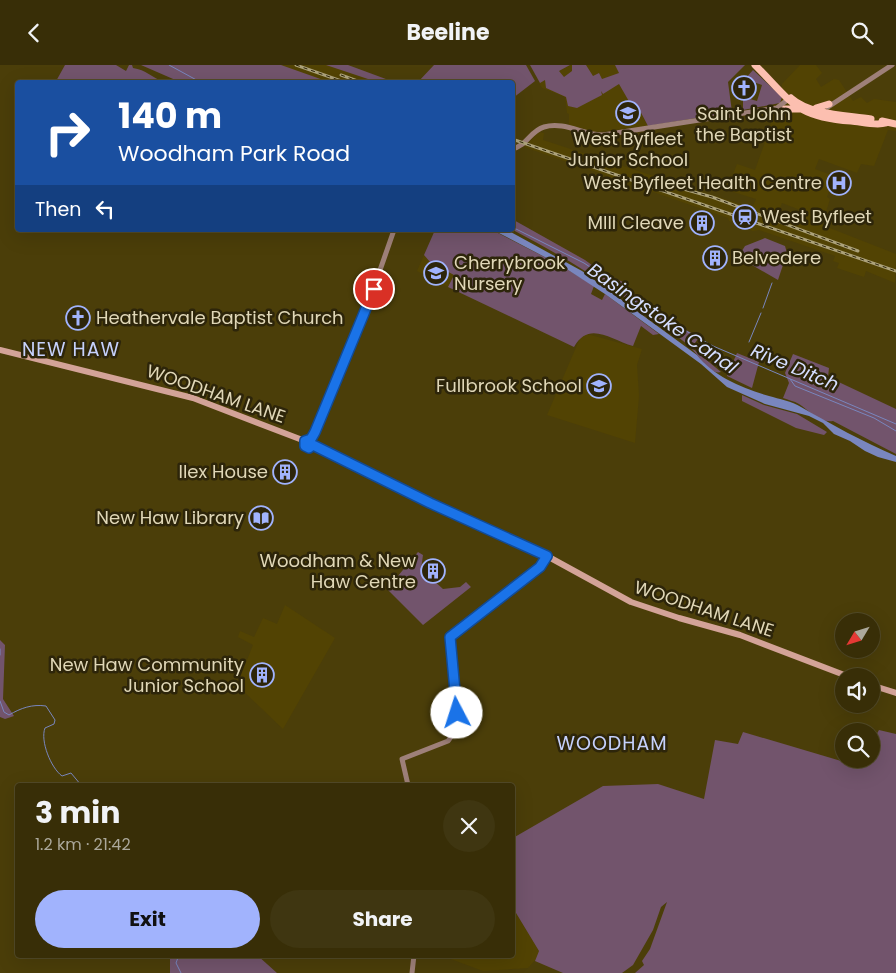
<!DOCTYPE html>
<meta charset="utf-8">
<style>
body{margin:0;font-family:Poppins,sans-serif;background:#3f3611;color:#f1f3f6;height:100vh;display:flex;flex-direction:column;font-size:19px;white-space:nowrap}
*{box-sizing:border-box;margin:0}
p{font-size:16px;color:#aba89b}
.icon{flex:none;width:28px;height:28px;fill:none;stroke:currentColor;stroke-width:2;stroke-linecap:round;stroke-linejoin:round}
.map{position:relative;flex:1;overflow:hidden}
.details{position:absolute;left:15px;top:718px;width:500px;height:175px;display:flex;flex-direction:column;background:#382e07;border-radius:5px;box-shadow:0 5px 20px #0002,0 0 0 1px #524a28}
.details>*{flex:none}
.guide{position:absolute;left:15px;top:15px;width:500px;height:152px;border-radius:5px;box-shadow:0 5px 20px #0002,0 0 0 1px #524a28;background:#1a4fa0;color:#fff;overflow:hidden}
.needle{width:32px;rotate:232deg}
.fabs{position:absolute;left:835px;top:548px;display:grid;gap:10px}
.fabs a{display:grid;place-items:center;width:45px;height:45px;border-radius:50%;background:#382e07;box-shadow:0 5px 20px #0002,0 0 0 1px #524a28;font-size:25px}
.pin{position:absolute;display:grid;place-items:center;width:42px;height:42px;color:#fff;margin:-21px;border:2px solid #fff;border-radius:50%;box-shadow:0 1px 5px #0007}
.me{position:absolute;width:55px;margin:-28px;rotate:355deg;stroke-linejoin:round;filter:drop-shadow(0 0 4px #0008)}
.turn{display:flex;align-items:center;gap:18px;height:105px;padding:0 20px;font-size:22px}
.turn .icon{width:65px;height:65px;stroke-width:2.5}
.turn b{display:block;font-size:35px;line-height:42px}
.then{display:flex;align-items:center;height:48px;padding:0 20px;background:#0003;gap:10px;font-size:19px}
.round{display:grid;place-items:center;flex:none;width:52px;height:52px;border-radius:26px;background:#3f3611}
.headline{display:flex;align-items:center;justify-content:space-between;height:85px;padding:0 20px}
h1{font-size:30px;font-weight:700;line-height:38px}
.button{display:flex;gap:10px;margin-top:auto;padding:10px 20px}
.button a{flex:1;height:58px;border-radius:30px;background:#a1b3fd;color:#111;font-size:20px;font-weight:700;line-height:58px;text-align:center}
.button a+a{background:#3f3611;color:#f1f3f6}
header{display:flex;justify-content:space-between;align-items:center;height:65px;padding:0 20px;background:#382e07;font-size:22px;font-weight:700}
.map>svg:first-child{display:block}
.built{fill:#524303;fill-rule:evenodd}
.green{fill:#72546c}
.water{fill:#7986be}
.lines{fill:none;stroke-linecap:round;stroke-linejoin:round}
.stream{stroke:#7986be;stroke-width:1}
.tertiary{stroke:#9e8079;stroke-width:5}
.secondary{stroke:#d3a398;stroke-width:6}
.primary{stroke:#fcbfb0;stroke-width:7}
.rail-casing{stroke:#aca27b;stroke-width:3}
.rail{stroke:#2d250a;stroke-width:1;stroke-dasharray:4;stroke-linecap:butt}
.route-casing{stroke:#114b97;stroke-width:12}
.route{stroke:#1a73e8;stroke-width:9}
.labels{text-anchor:middle;stroke-width:5;stroke-linejoin:round;paint-order:stroke}
.poi-label{font-size:18px;fill:#e0d7b7;stroke:#2d250a;text-anchor:end}
.street-label{font-size:18px;fill:#e0d7b7;stroke:#2d250a}
.water-label{font-size:19px;font-style:italic;fill:#d5deff;stroke:#2d250a}
.neighbourhood-label{font-size:19px;letter-spacing:1px;fill:#c6d1fc;stroke:#2d250a}
</style>
<header><svg class="icon" aria-label="back" viewBox="0 0 24 24"><path d="M15 5l-7 7 7 7"/></svg>Beeline<svg class="icon" aria-label="search" viewBox="0 0 24 24"><circle cx="10" cy="10" r="6"/><path d="M15 15l6 6"/></svg></header>
<div class="map">
<svg width="896" height="908" viewBox="0 0 896 908">
<rect width="100%" height="100%" fill="#4b3e09"/>
<path class="built" d="M272,0H343L394,17H323Z
M570,0H615L648,61L594,67L569,60V49L567,48L565,32L542,23L539,18Z
M800,0H816L822,8L816,14L821,22L834,14L839,15L853,36L861,32L867,38L874,34L896,37V66L888,65L874,101L861,99L857,108L819,94L815,104L834,111L827,132L830,134L822,160L896,189L895,218L866,206L864,212L837,203L839,198L833,196L835,191L759,165L753,166L729,156L728,153L524,82L539,67L544,68L543,75L752,143L756,134L727,125L737,99L755,105L770,63L773,41L777,40L782,32V19ZM782,138L800,145L798,156L777,151Z
M424,190L430,197L455,210L448,222L417,206Z
M587,269L642,284L637,300L639,331L635,378L547,350L580,273Z
M285,540L335,573L283,664L237,620L253,580L238,572L240,566L254,572L263,553L277,559Z
M513,843L539,886L536,894L528,903L483,906L440,890H512Z"/>
<path class="green" d="M65,0H116L126,6L129,0H132L133,3C146,5 152,12 163,17L55,18Z
M141,0H281L329,17H180Z
M326,0H348L394,17H377Z
M434,0H526L535,16L513,33L512,18L418,17Z
M530,0H570L559,6L564,12L572,6V0H586L593,11L599,8L602,14L619,8L615,0H745L728,17L732,47L648,61L638,42L634,45L619,19L603,29L601,26L602,30L577,43L568,41L566,32L546,23L545,15L540,18Z
M753,5L782,32L780,38L743,45V32L757,36L762,20L745,14Z
M512,154L585,195L600,206L623,217L649,245L699,272L692,283L721,307C710,311 697,288 690,282C683,275 674,269 666,263C618,225 567,193 513,165Z
M435,165H493L498,168L562,201L594,221L591,229L602,235L605,229L659,269L653,270L641,261L633,281C611,275 589,255 574,282L448,222L454,210L430,197L424,190Z
M765,173L785,181L787,188L778,215L738,192L745,181Z
M737,288L759,297L752,323L727,311Z
M793,289L829,303L828,312L896,344V389L833,356C820,358 808,345 799,339C794,336 788,335 783,333L789,318L785,308Z
M742,330L764,340L797,349L827,367L824,370L796,363L742,336Z
M418,487L423,490L421,504L443,524L460,522L466,517L471,522L423,560L387,524Z
M0,575L5,580L3,634L14,651L5,654L0,652Z
M879,665L896,669V908H635L644,900L642,896L650,884L667,837L661,842L653,865L633,900L622,908H563L535,896L539,886L513,843V773L603,721L658,719L704,734L715,675L738,679L743,667L858,701L863,694H871V679Z
M170,890H257L277,908H170Z"/>
<path class="water" d="M493,165H507L582,206L697,290C713,311 744,324 769,331C779,334 792,336 801,342C831,359 863,377 896,391V397L878,392L865,386L850,376L834,369L823,358L809,351L765,339L727,322L701,299L605,229L562,201Z"/>
<g class="lines">
<path class="stream" d="M169,0L202,18
M512,162L584,198L620,222L637,238L657,250
M763,243L772,218
M659,251L713,281L896,359
M749,277L761,248
M790,314L795,321L874,353L896,366
M0,584V590
M0,636L4,647L9,650C21,643 32,639 46,641L55,655L54,659L45,663C40,676 51,703 62,711L71,708L81,720
M179,890L176,898L181,908"/>
<path class="tertiary" d="M828,42L892,0
M512,84C527,81 530,66 544,62C564,56 584,70 603,70L777,43L791,32
M311,374L364,251L394,165
M408,720L402,694L448,676L457,664L450,572L539,502L547,491
M412,908L414,890"/>
<path class="secondary" d="M0,285L193,333L305,376
M305,376L306,382L313,380
M313,380L430,438L547,491L631,537L679,553L740,570L847,611
M871,620L896,628"/>
<path class="primary" d="M755,0C791,36 795,52 851,56C862,57 876,61 886,58
M791,33C810,50 847,50 871,54
M816,43L829,39
M785,44H799
M882,56L896,59"/>
<g class="rail-casing">
<path id="rail" d="M296,0L347,18
M341,10L363,18
M512,74L896,206
M655,116L712,132L858,186"/>
</g>
<use href="#rail" class="rail"/>
</g>
<g class="lines">
<g class="route-casing">
<path id="route" d="M374,224L315,367L311,374L305,376V381L309,383L313,380L430,438L547,491L540,502L450,572L457,648"/>
</g>
<use href="#route" class="route"/>
</g>
<defs>
<g id="church-ring" transform="scale(1.25)"><circle r="9.5" fill="#2d250a" stroke="#a1b3fd" stroke-width="1.5"/><path d="M-1.2-6h2.4v3.5h3.3v2.4h-3.3V6h-2.4V-.1h-3.3v-2.4h3.3Z" fill="#a1b3fd"/></g>
<g id="school-ring" transform="scale(1.25)"><circle r="9.5" fill="#2d250a" stroke="#a1b3fd" stroke-width="1.5"/><path d="M0-5L7-2L0 1L-7-2ZM-4 1L0 2.5L4 1V4Q0 6-4 4Z" fill="#a1b3fd"/></g>
<g id="hospital-ring" transform="scale(1.25)"><circle r="9.5" fill="#2d250a" stroke="#a1b3fd" stroke-width="1.5"/><path d="M-5-5h3v3.5h4V-5h3V5h-3V1.5h-4V5h-3Z" fill="#a1b3fd"/></g>
<g id="station-ring" transform="scale(1.25)"><circle r="9.5" fill="#2d250a" stroke="#a1b3fd" stroke-width="1.5"/><path d="M-3-6H3Q5-6 5-4V2Q5 4 3 4L4.5 6H3L1.5 4h-3L-3 6H-4.5L-3 4Q-5 4-5 2V-4Q-5-6-3-6ZM-3.5-4v3h7v-3ZM-3.5 1v1.5H-2V1ZM2 1v1.5H3.5V1Z" fill="#a1b3fd"/></g>
<g id="building-ring" transform="scale(1.25)"><circle r="9.5" fill="#2d250a" stroke="#a1b3fd" stroke-width="1.5"/><path d="M-4-6H4V6H1V3H-1V6H-4ZM-2.5-4.3h1.7v1.8h-1.7ZM.8-4.3h1.7v1.8H.8ZM-2.5-1h1.7V.8h-1.7ZM.8-1h1.7V.8H.8Z" fill="#a1b3fd"/></g>
<g id="library-ring" transform="scale(1.25)"><circle r="9.5" fill="#2d250a" stroke="#a1b3fd" stroke-width="1.5"/><path d="M-6-4Q-3-5.5-.7-3.5V5Q-3 3-6 4ZM6-4Q3-5.5 .7-3.5V5Q3 3 6 4Z" fill="#a1b3fd"/></g>
</defs>
<g fill-rule="evenodd">
<use href="#church-ring" x="744" y="23"/>
<use href="#school-ring" x="628" y="48"/>
<use href="#hospital-ring" x="839" y="118"/>
<use href="#station-ring" x="745" y="152"/>
<use href="#building-ring" x="702" y="158"/>
<use href="#building-ring" x="715" y="193"/>
<use href="#school-ring" x="436" y="208"/>
<use href="#church-ring" x="78" y="253"/>
<use href="#school-ring" x="599" y="321"/>
<use href="#building-ring" x="285" y="407"/>
<use href="#library-ring" x="261" y="453"/>
<use href="#building-ring" x="433" y="506"/>
<use href="#building-ring" x="262" y="610"/>
</g>
<g class="labels">
<g class="poi-label">
<text x="744" y="55" text-anchor="middle">Saint John<tspan x="744" dy="21">the Baptist</tspan></text>
<text x="628" y="80" text-anchor="middle">West Byfleet<tspan x="628" dy="21">Junior School</tspan></text>
<text x="822" y="124">West Byfleet Health Centre</text>
<text x="762" y="158" text-anchor="start">West Byfleet</text>
<text x="684" y="164">MIll Cleave</text>
<text x="732" y="199" text-anchor="start">Belvedere</text>
<text x="454" y="204" text-anchor="start">Cherrybrook<tspan x="454" dy="21">Nursery</tspan></text>
<text x="96" y="259" text-anchor="start">Heathervale Baptist Church</text>
<text x="582" y="327">Fullbrook School</text>
<text x="268" y="413">Ilex House</text>
<text x="244" y="459">New Haw Library</text>
<text x="416" y="502">Woodham &amp; New<tspan x="416" dy="21">Haw Centre</tspan></text>
<text x="244" y="606">New Haw Community<tspan x="244" dy="21">Junior School</tspan></text>
</g>
<g class="street-label">
<text transform="translate(216 329) rotate(19)" y="6">WOODHAM LANE</text>
<text transform="translate(704 544) rotate(18)" y="6">WOODHAM LANE</text>
</g>
<g class="water-label">
<text transform="translate(663 253) rotate(35)" y="7">Basingstoke Canal</text>
<text transform="translate(795 302) rotate(23)" y="7">Rive Ditch</text>
</g>
<g class="neighbourhood-label">
<text x="71" y="291">NEW HAW</text>
<text x="612" y="685">WOODHAM</text>
</g>
</g>
</svg>
<div class="fabs">
<a><svg class="needle" viewBox="-14 -14 28 28"><path d="M0-13l5 13h-10z" fill="#e53935"/><path d="M0 13l5-13h-10z" fill="#aba89b"/></svg></a>
<a><svg class="icon" aria-label="sound" viewBox="0 0 24 24"><path d="M4 9h4l5-4v14l-5-4H4zM17 9q2 3 0 6"/></svg></a>
<a><svg class="icon" aria-label="search" viewBox="0 0 24 24"><circle cx="10" cy="10" r="6"/><path d="M15 15l6 6"/></svg></a>
</div>
<div class="pin" style="left:374px;top:224px;background:#d93025"><svg class="icon" aria-label="arrive" viewBox="0 0 24 24"><path d="M6 21V4h12l-3 4 3 4H6"/></svg></div>
<svg class="me" style="left:457px;top:648px" viewBox="-20 -20 40 40"><circle r="19" fill="#fff"/><path d="M0-13L10 11 0 6-10 11z" fill="#1a73e8"/></svg>
<div class="guide">
<div class="turn"><svg class="icon" aria-label="right" viewBox="0 0 24 24"><path d="M7 20v-9h11M14 6l5 5-5 5"/></svg><div><b>140 m</b>Woodham Park Road</div></div>
<div class="then">Then<svg class="icon" aria-label="left" viewBox="0 0 24 24"><path d="M17 20v-9H6M10 6l-5 5 5 5"/></svg></div>
</div>
<section class="details">
<div class="headline"><div><h1>3 min</h1><p>1.2 km · 21:42</p></div><a class="round"><svg class="icon" aria-label="close" viewBox="0 0 24 24"><path d="M6 6l12 12M18 6L6 18"/></svg></a></div>
<div class="button"><a>Exit</a><a>Share</a></div>
</section>
</div>
